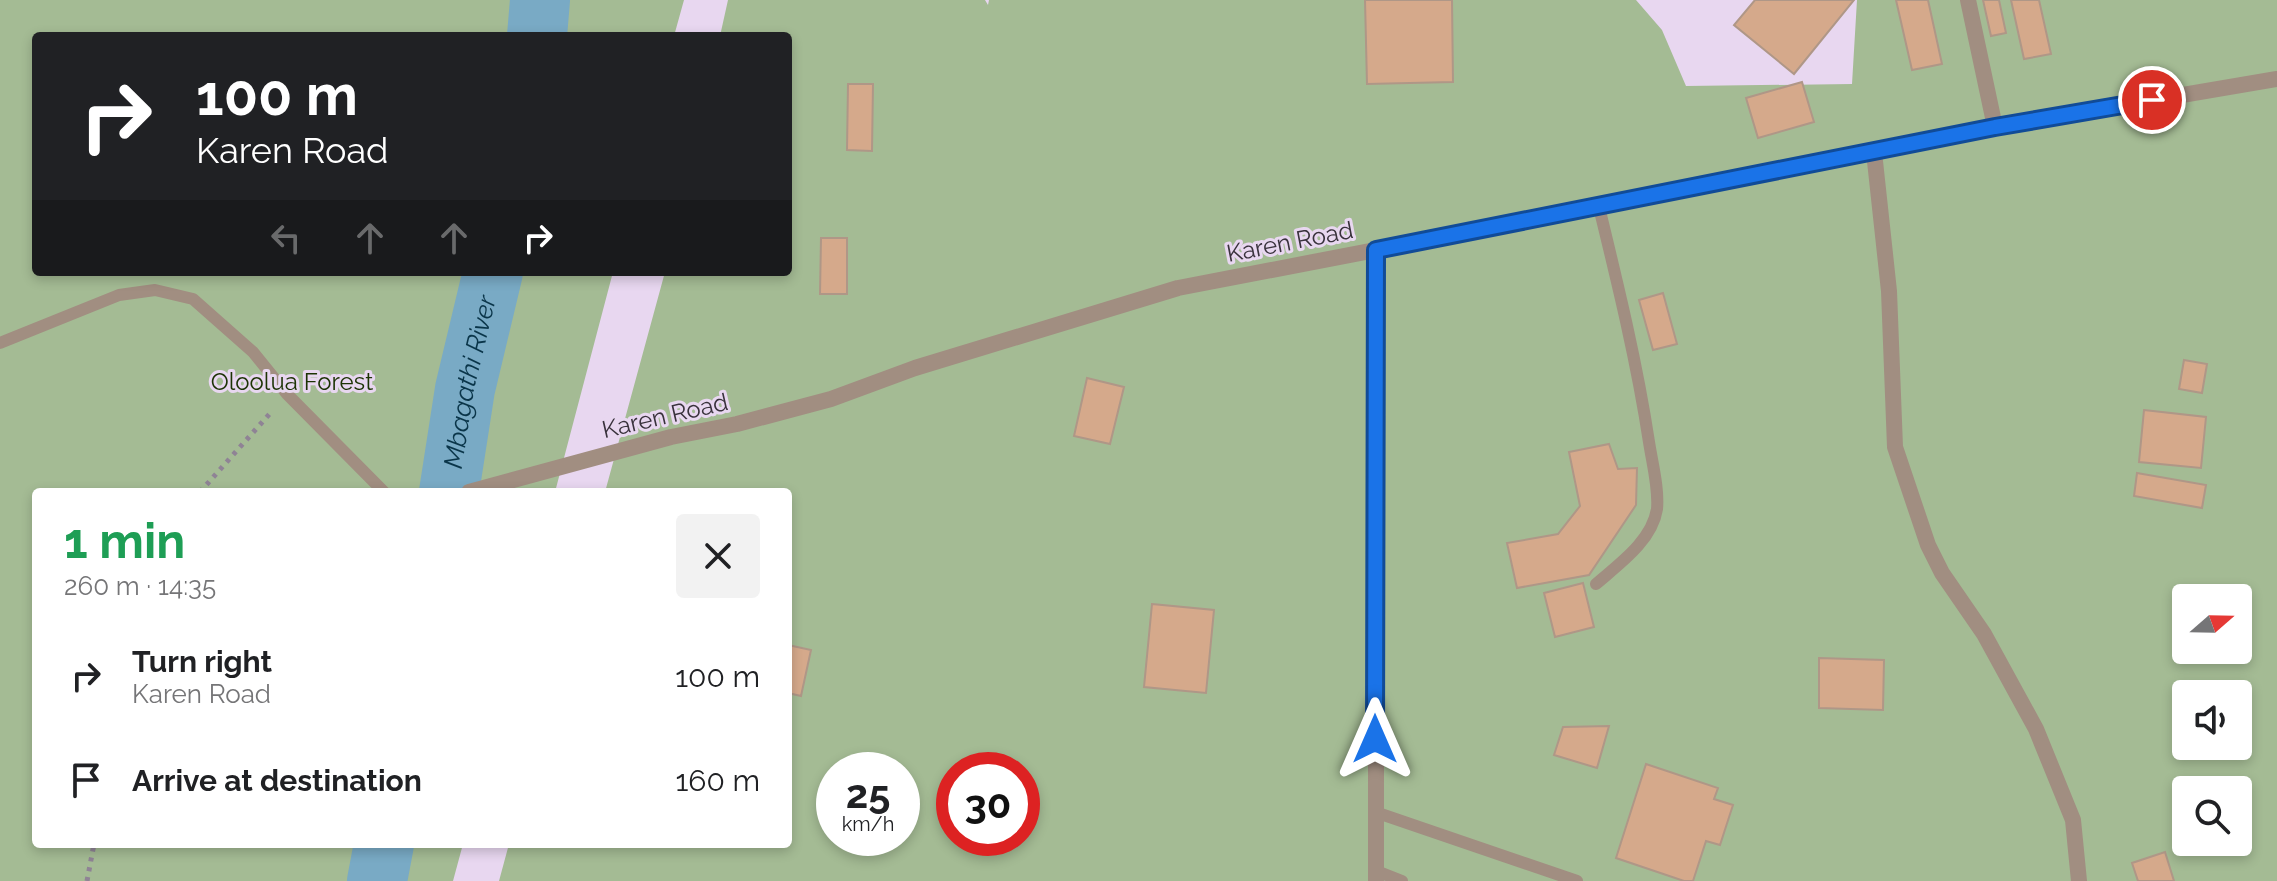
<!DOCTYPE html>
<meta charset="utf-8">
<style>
body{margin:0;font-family:Raleway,sans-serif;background:#f2f2f2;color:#202124;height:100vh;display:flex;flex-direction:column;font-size:30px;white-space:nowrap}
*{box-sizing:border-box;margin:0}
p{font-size:26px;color:#757577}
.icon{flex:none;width:44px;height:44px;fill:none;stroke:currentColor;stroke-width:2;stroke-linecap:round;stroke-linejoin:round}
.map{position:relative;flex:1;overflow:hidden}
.side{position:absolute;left:32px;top:488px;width:760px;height:360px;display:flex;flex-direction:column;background:#fff;border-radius:8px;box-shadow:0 4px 12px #0003}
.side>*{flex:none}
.banner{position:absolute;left:32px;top:32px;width:760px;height:244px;border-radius:8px;box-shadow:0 4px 12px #0003;background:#202124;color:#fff;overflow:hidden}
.needle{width:52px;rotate:70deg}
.controls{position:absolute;left:2172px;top:584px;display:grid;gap:16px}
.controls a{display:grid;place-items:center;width:80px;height:80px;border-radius:8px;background:#fff;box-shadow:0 4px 12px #0003;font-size:40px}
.speed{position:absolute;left:816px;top:752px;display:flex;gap:16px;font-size:40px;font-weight:700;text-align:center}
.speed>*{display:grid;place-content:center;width:104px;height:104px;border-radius:50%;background:#fff;box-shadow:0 4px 12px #0003;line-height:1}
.speed small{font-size:20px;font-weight:400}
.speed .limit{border:12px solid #d22;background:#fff;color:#111}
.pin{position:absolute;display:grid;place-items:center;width:68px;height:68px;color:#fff;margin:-34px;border:4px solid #fff;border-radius:50%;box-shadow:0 2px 8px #0007}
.me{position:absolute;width:88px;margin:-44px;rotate:0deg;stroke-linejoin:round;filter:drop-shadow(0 0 6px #0008)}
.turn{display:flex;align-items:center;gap:28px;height:168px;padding:0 32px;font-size:36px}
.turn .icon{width:104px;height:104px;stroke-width:2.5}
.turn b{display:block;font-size:56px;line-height:68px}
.lanes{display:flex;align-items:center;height:76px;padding:0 32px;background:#0003;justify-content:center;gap:40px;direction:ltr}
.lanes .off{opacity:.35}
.round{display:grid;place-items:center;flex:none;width:84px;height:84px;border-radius:8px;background:#f2f2f2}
.head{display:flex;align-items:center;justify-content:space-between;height:136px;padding:0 32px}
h1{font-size:48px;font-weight:700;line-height:60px;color:#1e9e55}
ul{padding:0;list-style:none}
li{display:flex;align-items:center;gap:24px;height:104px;padding:0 32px}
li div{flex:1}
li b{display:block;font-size:30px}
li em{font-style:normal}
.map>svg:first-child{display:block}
.green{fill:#a4bb94;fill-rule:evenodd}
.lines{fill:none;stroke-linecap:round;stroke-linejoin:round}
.river{stroke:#79aac5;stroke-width:60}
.building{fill:#d5a98b;stroke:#af9787;stroke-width:2}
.path{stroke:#8f8395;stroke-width:5;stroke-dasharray:4 6;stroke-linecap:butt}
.lane{stroke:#a18e81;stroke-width:12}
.street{stroke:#a18e81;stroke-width:16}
.route-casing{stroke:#114b97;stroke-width:20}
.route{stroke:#1a73e8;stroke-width:14}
.labels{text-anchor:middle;stroke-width:6;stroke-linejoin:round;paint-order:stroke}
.street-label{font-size:24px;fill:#39323c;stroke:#e8d7f0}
.park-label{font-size:24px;fill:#1c3304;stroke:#e8d7f0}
.water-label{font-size:26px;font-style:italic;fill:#0a3549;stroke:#e8d7f0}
</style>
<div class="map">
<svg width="2277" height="881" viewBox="0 0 2277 881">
<rect width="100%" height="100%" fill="#e8d7f0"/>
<path class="green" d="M0,0H684L674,36H36V272H613L555,492H36V844H463L453,881H0Z
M728,0H985L988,5L989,0H1636L1662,30L1686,86L1852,84L1857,0H2277V881H499L509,844H788V492H605L665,272H788V36H720ZM2186,598H2238V650H2186ZM2186,694H2238V746H2186ZM834,770H902V838H834ZM954,770H1022V838H954ZM2186,790H2238V842H2186Z"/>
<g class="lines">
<g class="river">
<path d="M537,36L540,0"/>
<path id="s1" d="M449,492L465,389L493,272"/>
<path d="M377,881L384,844"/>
</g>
</g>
<path class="building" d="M1365,0H1452L1453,82L1367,84Z
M1755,0H1854L1794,74L1734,25Z
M1896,0H1928L1942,64L1912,70Z
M1983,0H1999L2006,33L1991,36Z
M2011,0H2039L2051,54L2024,59Z
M1802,82L1814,122L1758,138L1746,98Z
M848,84H873L872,151L847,150Z
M821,238H847V294H820Z
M1663,293L1677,344L1653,350L1639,300Z
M2184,360L2207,364L2202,393L2179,389Z
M1087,378L1124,387L1110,444L1074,436Z
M2144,410L2206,417L2201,468L2139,462Z
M1609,444L1618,469L1637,468L1636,505L1589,575L1517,588L1507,543L1558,534L1580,506L1569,452Z
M2137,473L2206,485L2202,508L2134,496Z
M1583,583L1594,627L1555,637L1544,593Z
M1152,604L1214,610L1206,693L1144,687Z
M788,645L811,650L801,696L788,693Z
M1819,658L1884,660L1883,710L1819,708Z
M1609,726L1597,768L1554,755L1563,727Z
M1646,764L1718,788L1714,799L1733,805L1720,845L1706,841L1693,881H1684L1616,858Z
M2165,852L2174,881H2138L2132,863Z"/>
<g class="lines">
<path class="path" d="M200,492L273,410
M87,881L94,844"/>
<path class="lane" d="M0,343L119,295L155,290L193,299L253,352L287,394L384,492
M1596,584C1619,564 1652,541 1657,509C1659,488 1652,462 1649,442C1637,363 1618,285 1599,207
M1375,812L1577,881
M1374,870L1402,881"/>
<path class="street" d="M1968,0L1995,127
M1874,152L1889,291L1895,447L1928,545L1942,573L1984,634L2036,729L2073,820L2079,881
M1376,250V881
M469,492L671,437L737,424L831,399L915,368L1178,288L1599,207L1995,127L2277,79"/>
</g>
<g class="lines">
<g class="route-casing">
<path id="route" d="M1375,739L1376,250L1995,127L2152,100"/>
</g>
<use href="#route" class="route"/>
</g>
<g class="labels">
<g class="street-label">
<text transform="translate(1290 242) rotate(-11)" y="8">Karen Road</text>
<text transform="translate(665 416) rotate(-13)" y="8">Karen Road</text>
</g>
<g class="park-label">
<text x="292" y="390">Oloolua Forest</text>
</g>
<g class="water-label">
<text dy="9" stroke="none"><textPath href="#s1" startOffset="112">Mbagathi River</textPath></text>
</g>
</g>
</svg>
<div class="controls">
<a><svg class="needle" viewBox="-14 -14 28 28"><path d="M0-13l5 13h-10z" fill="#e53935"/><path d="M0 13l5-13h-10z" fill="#757577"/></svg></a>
<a><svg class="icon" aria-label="sound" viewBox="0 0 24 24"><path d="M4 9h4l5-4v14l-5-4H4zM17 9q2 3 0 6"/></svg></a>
<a><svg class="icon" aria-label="search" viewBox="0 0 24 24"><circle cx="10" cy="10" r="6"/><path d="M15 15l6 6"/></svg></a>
</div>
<div class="speed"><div>25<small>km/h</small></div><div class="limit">30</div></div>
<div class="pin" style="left:2152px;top:100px;background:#d93025"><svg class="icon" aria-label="arrive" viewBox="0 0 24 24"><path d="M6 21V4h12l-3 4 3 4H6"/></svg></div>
<svg class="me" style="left:1375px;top:739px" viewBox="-20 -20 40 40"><path d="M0-17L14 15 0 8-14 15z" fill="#1a73e8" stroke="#fff" stroke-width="4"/></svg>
<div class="banner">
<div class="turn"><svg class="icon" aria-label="right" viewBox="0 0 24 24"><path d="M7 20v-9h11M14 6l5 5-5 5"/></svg><div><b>100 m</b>Karen Road</div></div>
<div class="lanes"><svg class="icon off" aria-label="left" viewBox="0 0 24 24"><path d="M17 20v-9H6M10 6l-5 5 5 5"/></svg><svg class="icon off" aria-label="ahead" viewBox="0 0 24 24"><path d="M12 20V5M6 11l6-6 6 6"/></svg><svg class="icon off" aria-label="ahead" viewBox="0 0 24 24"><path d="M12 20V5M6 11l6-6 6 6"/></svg><svg class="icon" aria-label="right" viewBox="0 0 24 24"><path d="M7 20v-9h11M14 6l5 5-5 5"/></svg></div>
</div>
<section class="side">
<div class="head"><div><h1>1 min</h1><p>260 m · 14:35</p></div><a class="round"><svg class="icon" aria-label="close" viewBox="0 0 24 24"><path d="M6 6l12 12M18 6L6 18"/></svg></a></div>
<ul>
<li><svg class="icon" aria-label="right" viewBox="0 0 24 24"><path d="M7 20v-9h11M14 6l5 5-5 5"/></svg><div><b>Turn right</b><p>Karen Road</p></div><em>100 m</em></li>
<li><svg class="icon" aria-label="arrive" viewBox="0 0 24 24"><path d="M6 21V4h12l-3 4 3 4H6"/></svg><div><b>Arrive at destination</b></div><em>160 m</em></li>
</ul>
</section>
</div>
